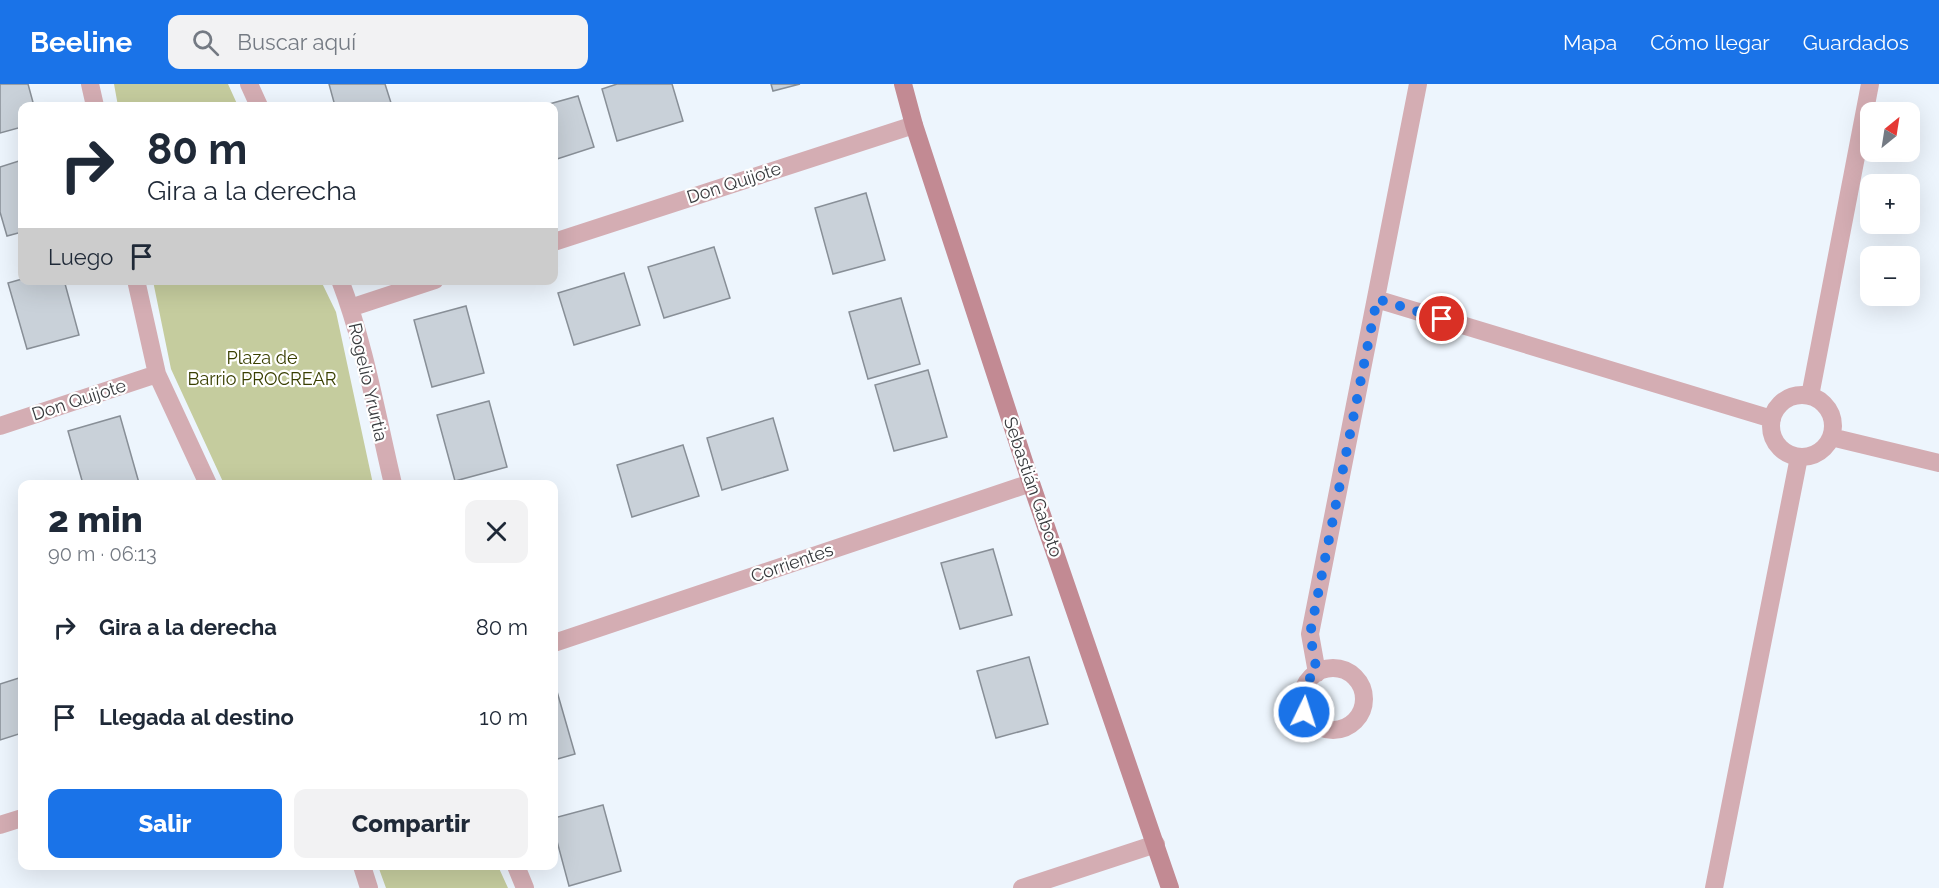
<!DOCTYPE html>
<html lang="es">
<meta charset="utf-8">
<style>
body{margin:0;font-family:Raleway,sans-serif;background:#f2f2f3;color:#1f2937;height:100vh;display:flex;flex-direction:column;font-size:22px;white-space:nowrap}
*{box-sizing:border-box;margin:0}
p{font-size:20px;color:#747a83}
.icon{flex:none;width:33px;height:33px;fill:none;stroke:currentColor;stroke-width:2;stroke-linecap:round;stroke-linejoin:round}
.map{position:relative;flex:1;overflow:hidden}
.drawer{position:absolute;left:18px;top:396px;width:540px;height:390px;display:flex;flex-direction:column;background:#fff;border-radius:12px;box-shadow:0 6px 24px #0002}
.drawer>*{flex:none}
.top-card{position:absolute;left:18px;top:18px;width:540px;height:183px;border-radius:12px;box-shadow:0 6px 24px #0002;background:#fff;color:#1f2937;overflow:hidden}
.needle{width:39px;rotate:30deg}
.fabs{position:absolute;left:1860px;top:18px;display:grid;gap:12px}
.fabs a{display:grid;place-items:center;width:60px;height:60px;border-radius:12px;background:#fff;box-shadow:0 6px 24px #0002;font-size:30px}
.pin{position:absolute;display:grid;place-items:center;width:51px;height:51px;color:#fff;margin:-26px;border:3px solid #fff;border-radius:50%;box-shadow:0 2px 6px #0007}
.me{position:absolute;width:66px;margin:-33px;rotate:4deg;stroke-linejoin:round;filter:drop-shadow(0 0 4px #0008)}
.turn{display:flex;align-items:center;gap:21px;height:126px;padding:0 30px;font-size:27px}
.turn .icon{width:78px;height:78px;stroke-width:2.5}
.turn b{display:block;font-size:42px;line-height:51px}
.then{display:flex;align-items:center;height:57px;padding:0 30px;background:#0003;gap:12px;font-size:22px}
.round{display:grid;place-items:center;flex:none;width:63px;height:63px;border-radius:12px;background:#f2f2f3}
.headline{display:flex;align-items:center;justify-content:space-between;height:102px;padding:0 30px}
h1{font-size:36px;font-weight:800;line-height:45px}
.primary-button{display:flex;gap:12px;margin-top:auto;padding:12px 30px}
.primary-button a{flex:1;height:69px;border-radius:12px;background:#1a73e8;color:#fff;font-size:24px;font-weight:800;line-height:69px;text-align:center}
.primary-button a+a{background:#f2f2f3;color:#1f2937}
ul{padding:0;list-style:none}
li{display:flex;align-items:center;gap:18px;height:90px;padding:0 30px}
li div{flex:1}
li b{display:block;font-size:22px}
li em{font-style:normal}
header{display:flex;align-items:center;gap:36px;box-sizing:border-box;height:84px;padding:0 30px;background:#1a73e8;color:#fff}
header strong{font-size:28px}
nav{display:flex;gap:33px;margin-inline-start:auto;font-size:21px}
.search{width:420px;height:54px;background:#f2f2f3;display:flex;align-items:center;gap:15px;box-sizing:border-box;padding:0 21px;border-radius:12px;color:#747a83;font-size:22px}
.map>svg:first-child{display:block}
.green{fill:#c5cc9e}
.building{fill:#c9d1d9;stroke:#888f97;stroke-width:1.5}
.lines{fill:none;stroke-linecap:round;stroke-linejoin:round}
.street{stroke:#d4adb3;stroke-width:18}
.secondary{stroke:#c28a93;stroke-width:18}
.route{stroke:#1a73e8;stroke-width:10;stroke-dasharray:0 18}
.labels{text-anchor:middle;stroke-width:4.5;stroke-linejoin:round;paint-order:stroke}
.street-label{font-size:18px;fill:#383b3e;stroke:#fff}
.park-label{font-size:18px;fill:#393f00;stroke:#fff}
</style>
<header>
<strong>Beeline</strong>
<div class="search"><svg class="icon" aria-label="search" viewBox="0 0 24 24"><circle cx="10" cy="10" r="6"/><path d="M15 15l6 6"/></svg>Buscar aquí</div>
<nav><a>Mapa</a><a>Cómo llegar</a><a>Guardados</a></nav>
</header>
<div class="map">
<svg width="1939" height="804" viewBox="0 0 1939 804">
<rect width="100%" height="100%" fill="#edf5fd"/>
<path class="green" d="M114,0H228L238,22H118Z
M153,197H321L336,228L373,400H224L171,285Z
M378,782H498L508,804H386Z"/>
<path class="building" d="M0,0H28L34,22H22V43L0,49Z
M329,0H385L392,22H335Z
M617,0H672L683,37L617,57L602,5Z
M771,0H800L773,7Z
M578,12L594,63L554,76V22H542Z
M22,76V148L7,152L0,128V83Z
M866,109L885,176L833,190L815,124Z
M714,163L730,214L664,234L648,183Z
M624,189L640,241L574,261L558,209Z
M22,195V196H64L79,251L27,265L8,199Z
M901,214L920,280L868,295L849,228Z
M466,222L484,289L432,303L414,236Z
M928,286L947,353L894,367L875,301Z
M489,317L507,383L455,397L437,331Z
M120,332L139,399L132,400H83L68,347Z
M773,334L788,386L722,406L707,354Z
M683,361L699,412L632,433L617,381Z
M993,465L1012,531L960,545L941,479Z
M1029,573L1048,640L996,654L977,587Z
M22,593V649L0,656V600Z
M556,604L575,670L554,676V605Z
M603,721L621,787L569,802L554,746V734Z"/>
<g class="lines">
<path class="street" d="M90,0L95,22
M249,0L259,22
M554,158L914,41
M136,196L157,290L208,400
M340,196C365,261 377,333 393,400
M1376,215L1772,335
M350,224L435,196
M1771 342a31 31 0 1 1 62 0a31 31 0 1 1-62 0Z
M1810,312L1870,0
M0,342L157,290
M1831,353L1939,379
M554,559L1031,399
M1302 615a31 31 0 1 1 62 0a31 31 0 1 1-62 0Z
M1317,589L1310,550L1418,0
M0,741L22,734
M362,782L369,804
M516,782L525,804
M1022,804L1156,760
M1714,804L1799,373"/>
<path class="secondary" d="M903,0L914,41L1031,399L1170,804"/>
</g>
<g class="lines">
<path class="route" d="M1304,628C1300,613 1302,597 1317,589L1310,550L1377,215L1442,235"/>
</g>
<g class="labels">
<g class="street-label">
<text transform="translate(734 99) rotate(-18)" y="6">Don Quijote</text>
<text transform="translate(368 298) rotate(77)" y="6">Rogelio Yrurtia</text>
<text transform="translate(79 316) rotate(-18)" y="6">Don Quijote</text>
<text transform="translate(1033 403) rotate(71)" y="6">Sebastián Gaboto</text>
<text transform="translate(792 479) rotate(-19)" y="6">Corrientes</text>
</g>
<g class="park-label">
<text x="262" y="280">Plaza de<tspan x="262" dy="21">Barrio PROCREAR</tspan></text>
</g>
</g>
</svg>
<div class="fabs">
<a><svg class="needle" viewBox="-14 -14 28 28"><path d="M0-13l5 13h-10z" fill="#e53935"/><path d="M0 13l5-13h-10z" fill="#747a83"/></svg></a>
<a>+</a>
<a>−</a>
</div>
<div class="pin" style="left:1442px;top:235px;background:#d93025"><svg class="icon" aria-label="arrive" viewBox="0 0 24 24"><path d="M6 21V4h12l-3 4 3 4H6"/></svg></div>
<svg class="me" style="left:1304px;top:628px" viewBox="-20 -20 40 40"><circle r="17" fill="#1a73e8" stroke="#fff" stroke-width="3"/><path d="M0-11L8 9 0 5-8 9z" fill="#fff"/></svg>
<div class="top-card">
<div class="turn"><svg class="icon" aria-label="right" viewBox="0 0 24 24"><path d="M7 20v-9h11M14 6l5 5-5 5"/></svg><div><b>80 m</b>Gira a la derecha</div></div>
<div class="then">Luego<svg class="icon" aria-label="arrive" viewBox="0 0 24 24"><path d="M6 21V4h12l-3 4 3 4H6"/></svg></div>
</div>
<section class="drawer">
<div class="headline"><div><h1>2 min</h1><p>90 m · 06:13</p></div><a class="round"><svg class="icon" aria-label="close" viewBox="0 0 24 24"><path d="M6 6l12 12M18 6L6 18"/></svg></a></div>
<ul>
<li><svg class="icon" aria-label="right" viewBox="0 0 24 24"><path d="M7 20v-9h11M14 6l5 5-5 5"/></svg><div><b>Gira a la derecha</b></div><em>80 m</em></li>
<li><svg class="icon" aria-label="arrive" viewBox="0 0 24 24"><path d="M6 21V4h12l-3 4 3 4H6"/></svg><div><b>Llegada al destino</b></div><em>10 m</em></li>
</ul>
<div class="primary-button"><a>Salir</a><a>Compartir</a></div>
</section>
</div>
